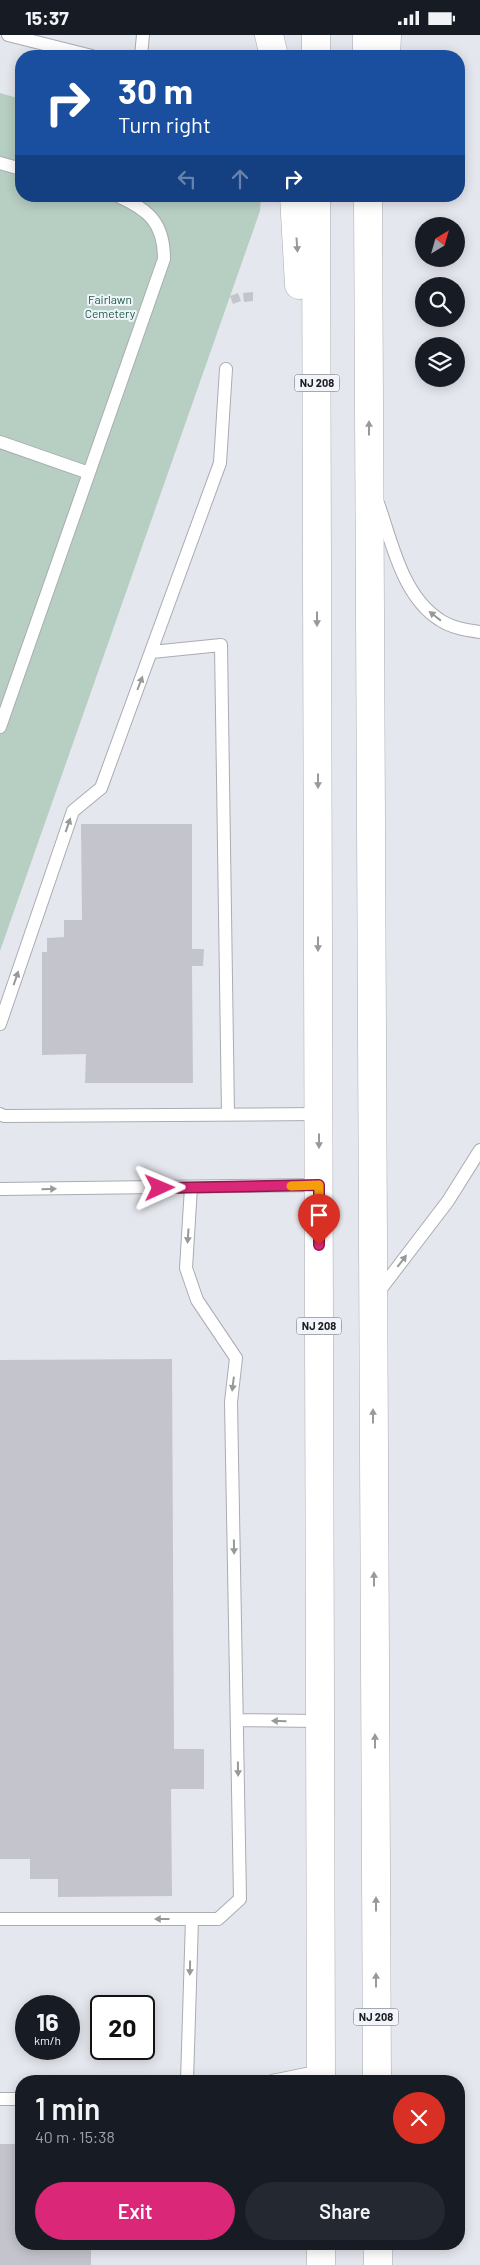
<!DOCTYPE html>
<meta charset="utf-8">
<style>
body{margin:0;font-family:Barlow,sans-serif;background:#242831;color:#f1f3f6;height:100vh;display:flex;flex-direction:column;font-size:19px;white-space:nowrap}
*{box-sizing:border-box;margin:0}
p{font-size:16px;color:#9ea1a6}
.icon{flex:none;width:28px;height:28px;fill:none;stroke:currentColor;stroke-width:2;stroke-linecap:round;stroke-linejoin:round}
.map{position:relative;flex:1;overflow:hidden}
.panel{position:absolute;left:15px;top:2040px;width:450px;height:175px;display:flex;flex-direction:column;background:#171b24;border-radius:20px;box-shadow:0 2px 12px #0003}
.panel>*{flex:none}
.banner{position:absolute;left:15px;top:15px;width:450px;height:152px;border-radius:20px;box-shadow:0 2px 12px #0003;background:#1a4fa0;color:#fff;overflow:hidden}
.needle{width:32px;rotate:37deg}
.controls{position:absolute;left:415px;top:182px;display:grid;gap:10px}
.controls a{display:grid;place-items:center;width:50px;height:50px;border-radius:50%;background:#171b24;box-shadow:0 2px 12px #0003;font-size:25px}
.speed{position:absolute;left:15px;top:1960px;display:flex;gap:10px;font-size:25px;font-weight:700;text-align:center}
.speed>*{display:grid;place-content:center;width:65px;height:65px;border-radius:50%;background:#171b24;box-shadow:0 2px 12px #0003;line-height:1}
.speed small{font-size:12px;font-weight:400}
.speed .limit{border:2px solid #111;border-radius:8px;background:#fff;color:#111}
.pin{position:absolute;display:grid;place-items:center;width:42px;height:42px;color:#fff;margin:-51px -21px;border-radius:50% 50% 50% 0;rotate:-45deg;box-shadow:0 0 5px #0007}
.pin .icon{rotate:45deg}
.me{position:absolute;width:55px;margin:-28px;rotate:89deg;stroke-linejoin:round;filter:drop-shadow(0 0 4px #0008)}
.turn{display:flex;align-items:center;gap:18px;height:105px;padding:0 20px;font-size:22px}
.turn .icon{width:65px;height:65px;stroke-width:2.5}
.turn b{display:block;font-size:35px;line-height:42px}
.lanes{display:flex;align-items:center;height:48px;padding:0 20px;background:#0003;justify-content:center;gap:25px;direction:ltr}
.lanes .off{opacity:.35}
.round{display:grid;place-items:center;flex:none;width:52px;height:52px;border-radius:26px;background:#242831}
.overview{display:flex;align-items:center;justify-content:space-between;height:85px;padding:0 20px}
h1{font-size:30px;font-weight:600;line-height:38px}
.button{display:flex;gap:10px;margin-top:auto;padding:10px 20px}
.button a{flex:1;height:58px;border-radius:30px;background:#db2777;color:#fff;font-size:20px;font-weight:600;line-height:58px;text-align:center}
.button a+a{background:#242831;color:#f1f3f6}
.status{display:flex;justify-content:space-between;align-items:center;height:35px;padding:0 25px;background:#171b24;direction:ltr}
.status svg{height:14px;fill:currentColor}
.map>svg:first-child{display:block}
.green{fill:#b7cec3}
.building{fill:#c4c5cc}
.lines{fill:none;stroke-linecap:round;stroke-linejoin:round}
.service-casing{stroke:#aaacb2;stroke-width:14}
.trunk-casing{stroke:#aaacb2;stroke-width:29}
.service{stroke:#fff;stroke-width:12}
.trunk{stroke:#fff;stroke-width:28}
.oneway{fill:#98999a}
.route-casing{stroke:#8e194d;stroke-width:12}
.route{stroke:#db2777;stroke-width:9}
.slow{stroke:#f59e0b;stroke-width:9}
.labels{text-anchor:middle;stroke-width:4;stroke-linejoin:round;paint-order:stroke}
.shield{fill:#f2f4fb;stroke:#5c5d60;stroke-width:1}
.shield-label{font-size:11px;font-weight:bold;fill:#1b1c1e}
.park-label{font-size:12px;fill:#1a5d45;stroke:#f2f4fb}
</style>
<div class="status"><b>15:37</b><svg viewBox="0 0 49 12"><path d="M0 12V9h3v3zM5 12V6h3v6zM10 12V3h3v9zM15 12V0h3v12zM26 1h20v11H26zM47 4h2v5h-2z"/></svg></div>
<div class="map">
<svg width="480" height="2230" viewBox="0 0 480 2230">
<rect width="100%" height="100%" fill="#e5e7ee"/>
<path class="green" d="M0,58L21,64V161H261L260,176L0,916Z"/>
<path class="building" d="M253,257V266L244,267L243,258Z
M238,258L241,266L233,269L230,261Z
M81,789H192V914H204L203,931H192L193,1048H85L86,1019L42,1020V917H47V903L64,902V885H82Z
M172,1324L174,1714H204V1754H171L172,1861L58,1862V1844H30V1824H0V1325Z
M0,2109H21V2209H91V2230H0Z"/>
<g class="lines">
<g class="service-casing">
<path id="service" d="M8,0L92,21
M141,21L143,0
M0,128L21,134
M0,407L89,438
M378,468C392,507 402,561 440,585C452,593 466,595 480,597
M152,617L221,610L228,1079
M0,692L164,224C164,188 149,175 118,161
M0,989L73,776L101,753L220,428L226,334
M0,1079L4,1081L319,1079
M0,1154L319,1150
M377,1259L448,1166L480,1115
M238,1685L320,1686
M0,1884H218L240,1864L231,1367L236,1323L197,1265L186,1233L191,1152
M187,2046L192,1884
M272,2046L321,2036
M0,2064H21"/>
</g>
<g class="trunk-casing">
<path id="trunk" d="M269,0L274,21
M316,0V21
M367,0V21
M386,21L387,0
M294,161L299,250
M316,161L321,2046
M368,161L377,2046
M321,2209V2230
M378,2209V2230"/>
</g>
<use href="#service" class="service"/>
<use href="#trunk" class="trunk"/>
</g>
<defs><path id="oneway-solid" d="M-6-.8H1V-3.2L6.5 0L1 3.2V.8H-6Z" transform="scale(1.25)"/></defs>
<g class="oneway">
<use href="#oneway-solid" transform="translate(297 210) rotate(86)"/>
<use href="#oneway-solid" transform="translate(369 393) rotate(-90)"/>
<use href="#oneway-solid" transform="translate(435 581) rotate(-142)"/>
<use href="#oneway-solid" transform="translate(317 584) rotate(90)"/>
<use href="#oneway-solid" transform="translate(140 648) rotate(-69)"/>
<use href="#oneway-solid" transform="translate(318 746) rotate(90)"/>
<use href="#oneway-solid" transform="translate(68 790) rotate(-71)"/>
<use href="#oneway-solid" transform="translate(318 909) rotate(90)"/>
<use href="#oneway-solid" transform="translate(16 943) rotate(-71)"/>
<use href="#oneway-solid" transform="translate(319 1106) rotate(90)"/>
<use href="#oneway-solid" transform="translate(49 1154) rotate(-1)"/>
<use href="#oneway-solid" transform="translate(188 1201) rotate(94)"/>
<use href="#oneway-solid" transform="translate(402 1226) rotate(-52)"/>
<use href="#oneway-solid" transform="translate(233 1349) rotate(97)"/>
<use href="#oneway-solid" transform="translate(373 1381) rotate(-90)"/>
<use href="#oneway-solid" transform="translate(234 1512) rotate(89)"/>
<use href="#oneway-solid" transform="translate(374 1544) rotate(-90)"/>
<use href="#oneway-solid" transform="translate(279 1686) rotate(-179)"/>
<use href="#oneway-solid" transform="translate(375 1706) rotate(-90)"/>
<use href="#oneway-solid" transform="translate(238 1734) rotate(89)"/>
<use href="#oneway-solid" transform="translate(376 1869) rotate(-90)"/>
<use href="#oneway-solid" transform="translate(162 1884) rotate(180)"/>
<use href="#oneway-solid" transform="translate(190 1933) rotate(91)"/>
<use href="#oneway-solid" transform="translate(376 1945) rotate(-90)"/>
</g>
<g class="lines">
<g class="route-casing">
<path id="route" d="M160,1153L319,1150V1210"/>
</g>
<use href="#route" class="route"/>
<path class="slow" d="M291,1151L319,1150V1166"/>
</g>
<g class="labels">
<g class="shield">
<rect x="294.5" y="339.5" width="45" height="17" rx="4"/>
<rect x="296.5" y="1282.5" width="45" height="17" rx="4"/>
<rect x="353.5" y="1973.5" width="45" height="17" rx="4"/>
</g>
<g class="shield-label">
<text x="317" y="352">NJ 208</text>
<text x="319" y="1295">NJ 208</text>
<text x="376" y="1986">NJ 208</text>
</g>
<g class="park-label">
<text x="110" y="269">Fairlawn<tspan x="110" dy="14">Cemetery</tspan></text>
</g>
</g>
</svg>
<div class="controls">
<a><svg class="needle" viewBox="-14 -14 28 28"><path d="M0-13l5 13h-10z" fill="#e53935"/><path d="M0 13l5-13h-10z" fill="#9ea1a6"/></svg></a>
<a><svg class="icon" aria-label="search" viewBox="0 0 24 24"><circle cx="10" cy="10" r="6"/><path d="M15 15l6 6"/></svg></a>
<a><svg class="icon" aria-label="layers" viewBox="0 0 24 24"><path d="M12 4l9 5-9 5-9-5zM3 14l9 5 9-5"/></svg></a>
</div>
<div class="speed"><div>16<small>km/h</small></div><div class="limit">20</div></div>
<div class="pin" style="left:319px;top:1210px;background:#d93025"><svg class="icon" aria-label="arrive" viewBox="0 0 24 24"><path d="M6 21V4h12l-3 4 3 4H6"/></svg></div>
<svg class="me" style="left:160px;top:1153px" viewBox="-20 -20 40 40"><path d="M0-17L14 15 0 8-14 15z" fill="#db2777" stroke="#fff" stroke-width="4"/></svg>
<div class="banner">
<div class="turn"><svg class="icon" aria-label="right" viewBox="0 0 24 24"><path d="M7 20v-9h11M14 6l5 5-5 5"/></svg><div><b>30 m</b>Turn right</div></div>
<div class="lanes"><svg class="icon off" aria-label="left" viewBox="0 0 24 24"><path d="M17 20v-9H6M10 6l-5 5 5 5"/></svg><svg class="icon off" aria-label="ahead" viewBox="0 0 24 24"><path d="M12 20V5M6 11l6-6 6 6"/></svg><svg class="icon" aria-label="right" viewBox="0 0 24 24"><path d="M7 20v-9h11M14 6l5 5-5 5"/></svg></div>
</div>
<section class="panel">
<div class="overview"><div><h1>1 min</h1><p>40 m · 15:38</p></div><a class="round" style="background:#d93025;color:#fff"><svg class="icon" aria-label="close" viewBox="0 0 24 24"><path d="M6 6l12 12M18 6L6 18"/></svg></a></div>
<div class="button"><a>Exit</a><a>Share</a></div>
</section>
</div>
